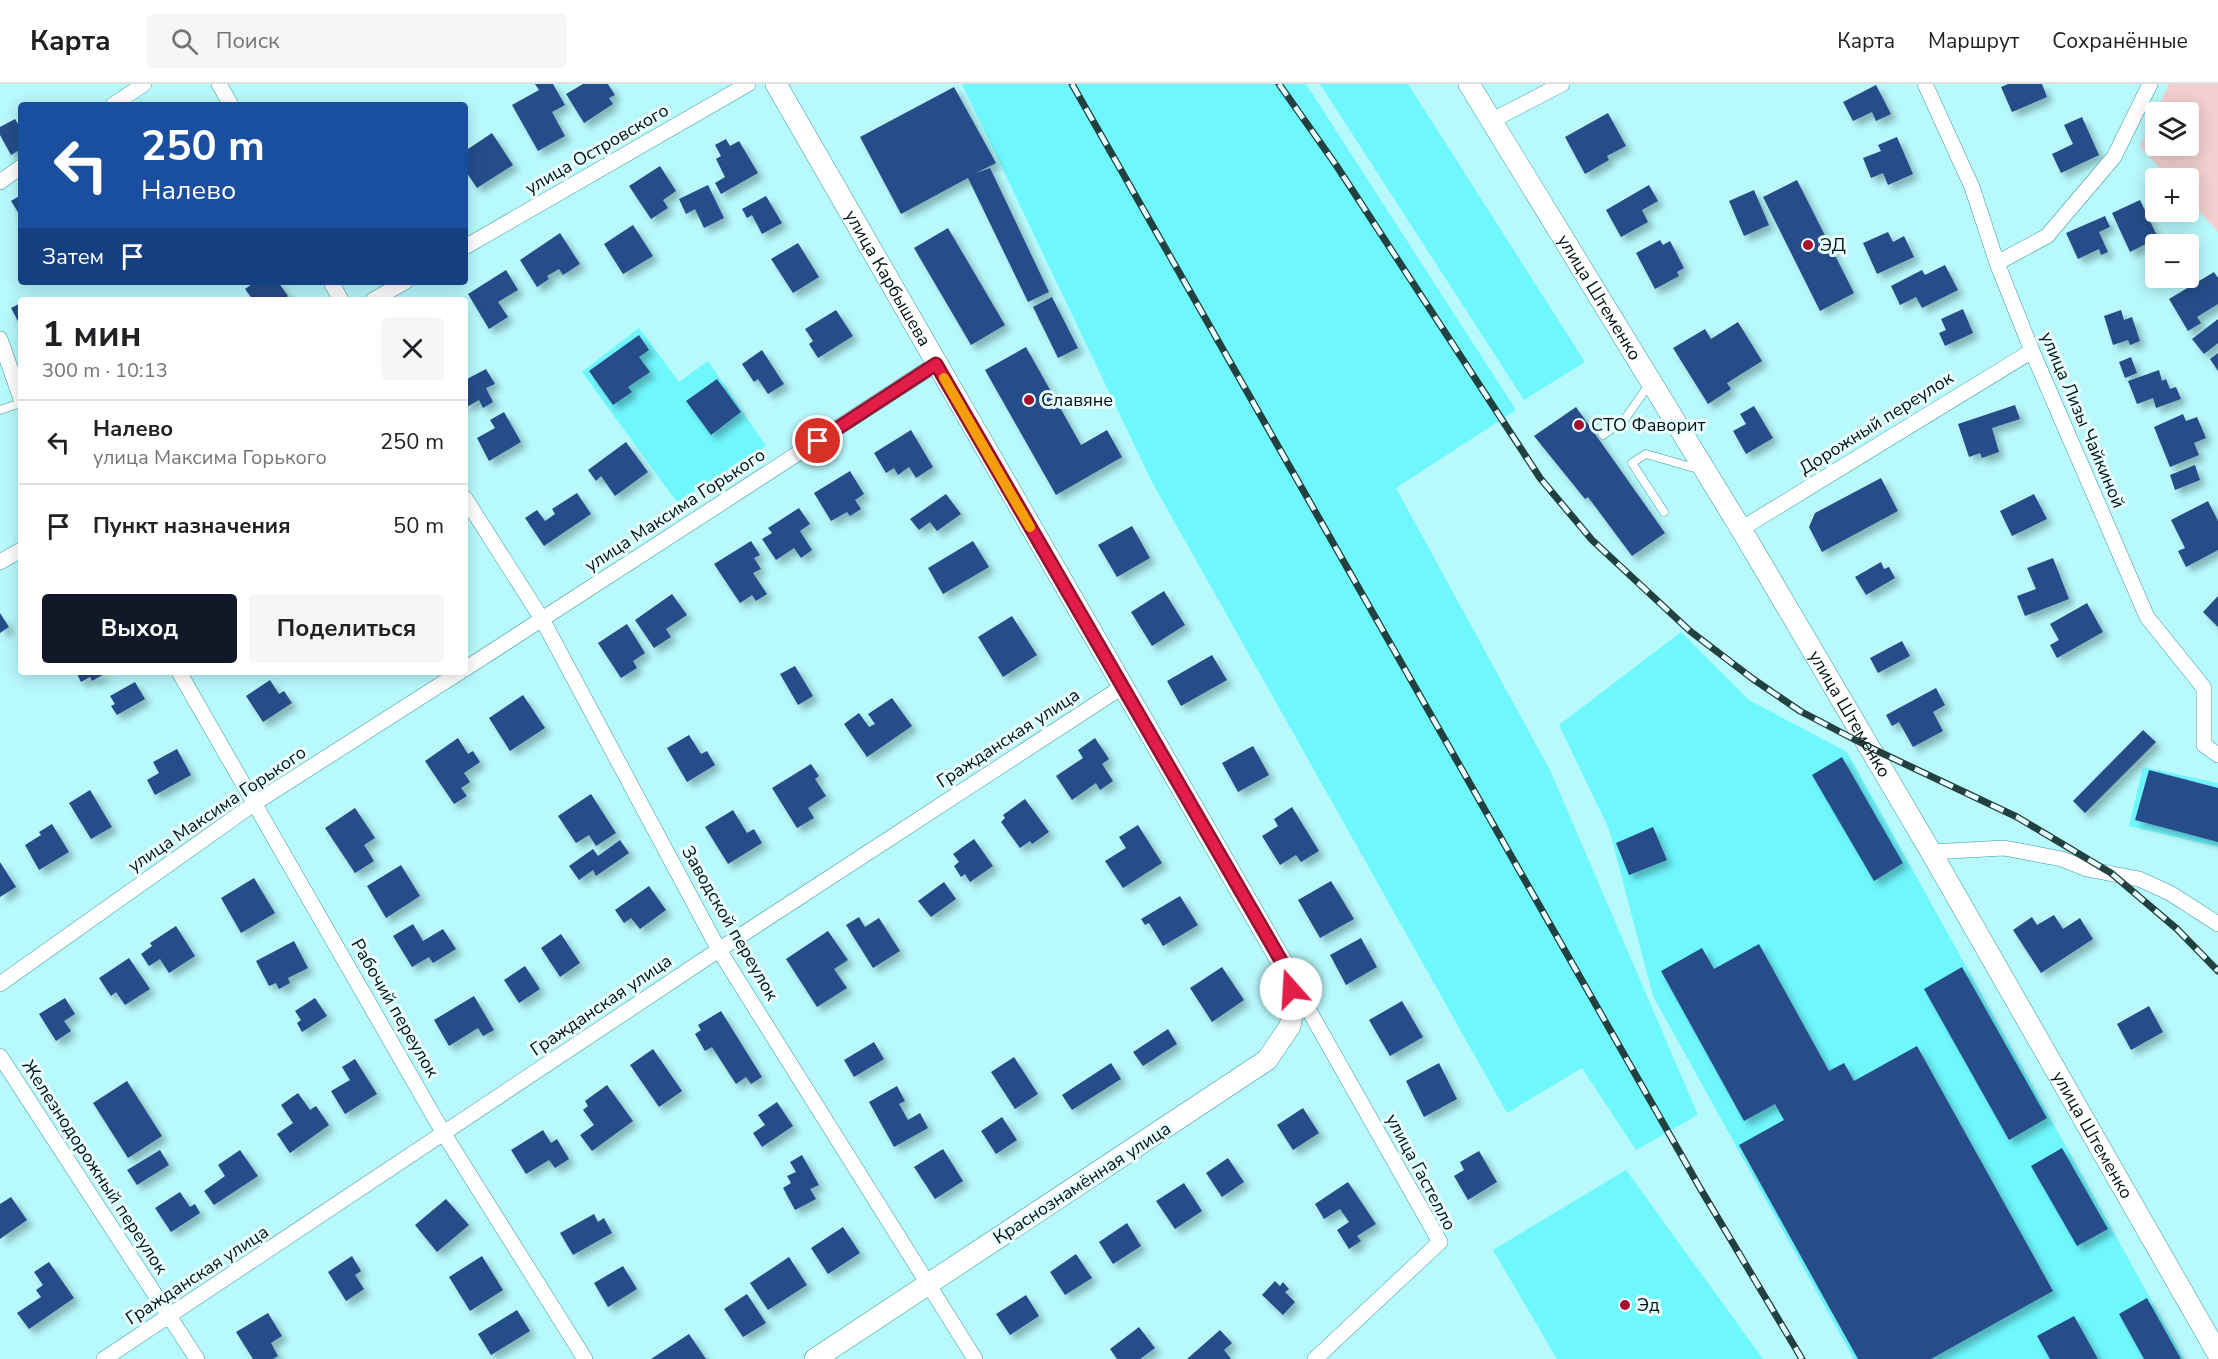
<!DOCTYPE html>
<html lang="ru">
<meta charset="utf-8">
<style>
body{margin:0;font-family:"Nunito Sans",sans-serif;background:#f6f6f6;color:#202124;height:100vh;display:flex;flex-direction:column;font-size:22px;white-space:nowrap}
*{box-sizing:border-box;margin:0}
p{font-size:20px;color:#757577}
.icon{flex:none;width:33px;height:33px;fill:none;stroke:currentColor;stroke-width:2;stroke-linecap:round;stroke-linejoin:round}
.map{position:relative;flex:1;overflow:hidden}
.sheet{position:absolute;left:18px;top:213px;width:450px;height:378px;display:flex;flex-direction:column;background:#fff;border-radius:6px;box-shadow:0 3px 15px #0003}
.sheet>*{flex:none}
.guide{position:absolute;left:18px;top:18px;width:450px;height:183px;border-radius:6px;box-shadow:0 3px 15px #0003;background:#1a4fa0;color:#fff;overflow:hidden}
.tools{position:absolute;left:2145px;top:18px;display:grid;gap:12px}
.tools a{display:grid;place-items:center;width:54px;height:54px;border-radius:6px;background:#fff;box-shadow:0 3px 15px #0003;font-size:30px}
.pin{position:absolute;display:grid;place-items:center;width:51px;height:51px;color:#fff;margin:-26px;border:3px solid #fff;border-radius:50%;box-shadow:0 2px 6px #0007}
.me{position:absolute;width:66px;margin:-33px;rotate:341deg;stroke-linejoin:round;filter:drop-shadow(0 0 4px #0008)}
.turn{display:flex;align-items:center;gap:21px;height:126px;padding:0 24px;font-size:27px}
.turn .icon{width:78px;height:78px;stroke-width:2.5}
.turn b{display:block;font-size:42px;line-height:51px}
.then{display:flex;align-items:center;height:57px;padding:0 24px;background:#0003;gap:12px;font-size:22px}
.round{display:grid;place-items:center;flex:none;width:63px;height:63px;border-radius:6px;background:#f6f6f6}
.summary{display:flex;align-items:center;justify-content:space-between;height:102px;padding:0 24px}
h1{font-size:36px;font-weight:700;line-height:45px}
.primary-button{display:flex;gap:12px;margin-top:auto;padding:12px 24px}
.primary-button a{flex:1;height:69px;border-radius:6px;background:#111827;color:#fff;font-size:24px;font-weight:700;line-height:69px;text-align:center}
.primary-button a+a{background:#f6f6f6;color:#202124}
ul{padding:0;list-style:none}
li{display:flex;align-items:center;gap:18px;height:84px;padding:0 24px;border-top:2px solid #e0e0e0}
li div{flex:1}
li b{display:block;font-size:22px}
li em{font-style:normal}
header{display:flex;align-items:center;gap:36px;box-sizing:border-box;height:84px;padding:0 30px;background:#fff;border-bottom:2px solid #e0e0e0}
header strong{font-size:28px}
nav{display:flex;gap:33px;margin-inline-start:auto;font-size:21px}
.search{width:420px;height:54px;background:#f6f6f6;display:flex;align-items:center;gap:15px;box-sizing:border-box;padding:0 21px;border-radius:6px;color:#757577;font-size:22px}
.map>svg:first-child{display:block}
.built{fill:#6ff7fe}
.green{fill:#f3cfcf}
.building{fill:#274d89;filter:url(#shadow)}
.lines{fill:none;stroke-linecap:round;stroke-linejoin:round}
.service-casing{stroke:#3b989d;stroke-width:9}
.minor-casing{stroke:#3b989d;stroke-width:16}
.secondary-casing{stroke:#3b989d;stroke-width:22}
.service{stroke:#fff;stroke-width:8}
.minor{stroke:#fff;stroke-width:15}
.secondary{stroke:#fff;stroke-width:21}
.rail-casing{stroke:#234041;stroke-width:7}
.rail{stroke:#e8fdfe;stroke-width:4.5;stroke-dasharray:14;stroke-linecap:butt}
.route-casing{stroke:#92132f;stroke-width:15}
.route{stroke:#e11d48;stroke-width:10}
.slow{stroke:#f59e0b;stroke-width:10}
.poi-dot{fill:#a80f2e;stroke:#e8fdfe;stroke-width:2}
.labels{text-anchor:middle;stroke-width:6;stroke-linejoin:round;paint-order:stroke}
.street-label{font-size:18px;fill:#001415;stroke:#e8fdfe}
.poi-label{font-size:18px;fill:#001415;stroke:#e8fdfe;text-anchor:start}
</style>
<header>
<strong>Карта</strong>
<div class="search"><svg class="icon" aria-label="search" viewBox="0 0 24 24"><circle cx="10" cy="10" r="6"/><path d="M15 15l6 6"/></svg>Поиск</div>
<nav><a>Карта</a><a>Маршрут</a><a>Сохранённые</a></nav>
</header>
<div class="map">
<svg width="2218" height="1275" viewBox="0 0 2218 1275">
<defs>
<filter id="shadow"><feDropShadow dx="5.5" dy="5.5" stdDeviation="3" flood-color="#0004"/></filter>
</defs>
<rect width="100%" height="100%" fill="#b7f9fc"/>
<path class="built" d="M962,0H1306L1516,326L1396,404L1550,686L1698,1031L1636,1066L1582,984L1507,1029L1152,398Z
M1320,0H1408L1585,278L1524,316Z
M639,244L679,298L708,277L766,362L677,418L582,288Z
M1681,548L1749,616L1847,668L2184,1275H1854L1653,912L1609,745L1559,641Z
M2143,683L2218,699V763L2129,742Z
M1626,1086L1763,1275H1557L1493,1166Z"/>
<path class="green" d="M2169,0H2218V148L2189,116L2188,94H2169L2140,63L2155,30L2156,62H2188V28H2156Z"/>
<path class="building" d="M535,0H553L565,21L552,28L565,52L538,67L512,21L539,6Z
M583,0H608L615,11L609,14L613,20L584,39L566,10Z
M2008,0H2042L2047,13L2012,28L2001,3Z
M1876,1L1891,30L1876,37L1872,28L1853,37L1843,18Z
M954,3L996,79L976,89L990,84L1049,208L1028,218L968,94L901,130L860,53Z
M1608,29L1626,62L1607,72L1609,76L1585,90L1565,53Z
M2082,33L2099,71L2061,89L2052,70L2073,60L2064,41Z
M15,35L21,45V65L11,71L0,51V43Z
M492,49L513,81L477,104L465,86V67Z
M1897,53L1913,90L1888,101L1883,89L1871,94L1863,74L1881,67L1878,61Z
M726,55L730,62L739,57L758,89L721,110L715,99L725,93L716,75L721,72L715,61Z
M660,82L676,107L663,116L668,124L651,135L629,102Z
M1797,96L1854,209L1820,227L1763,113Z
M708,101L724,134L704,144L695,125L686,130L679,115Z
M1649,101L1658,117L1642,126L1648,138L1621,153L1606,126Z
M1754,106L1769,141L1744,152L1729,117Z
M21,111V133L11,117Z
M766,112L782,139L762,150L752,131L747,134L742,125Z
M2140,116L2158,154L2130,168L2112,129Z
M2105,132L2110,143L2099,148L2108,168L2101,171L2099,165L2078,175L2066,149Z
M633,141L653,172L623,190L604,160Z
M948,144L1005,241L971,261L914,164Z
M1888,148L1893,158L1904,152L1914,173L1877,190L1863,159Z
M560,149L580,180L563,191L559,185L547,192L549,195L537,203L520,176Z
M1660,156L1663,161L1670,157L1684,184L1677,188L1679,192L1655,205L1636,169Z
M798,159L819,193L793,209L771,175Z
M1945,181L1958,206L1922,224L1916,213L1900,221L1891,202L1922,186L1925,191Z
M506,186L518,206L498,218L508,233L489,245L468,210Z
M2214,188L2218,194V220L2197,233L2201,239L2188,247L2169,215Z
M255,198H278L288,212L282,216H253L245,205Z
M1052,213L1078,264L1058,274L1033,223Z
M21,219V243L11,224Z
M1963,225L1973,249L1945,262L1939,249L1946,246L1941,235Z
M836,226L853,252L818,274L809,260L813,257L805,245Z
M2121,226L2124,236L2132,233L2140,257L2130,261L2128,256L2113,261L2104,232Z
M2218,235V259L2204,270L2192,255Z
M1738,238L1762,277L1727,299L1731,305L1708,320L1673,264L1705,245L1711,255Z
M639,251L649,266L639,273L650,288L628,303L632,308L613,321L589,287Z
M1026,263L1081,361L1107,346L1122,373L1056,411L985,286Z
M762,266L784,300L768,310L758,295L754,298L742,280Z
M2218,269V287L2210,275Z
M2131,273L2137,289L2125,294L2119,278Z
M486,285L495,300L486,304L493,318L483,324L479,316L465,324V296Z
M2159,286L2162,297L2166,295L2170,305L2176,303L2181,315L2156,324L2153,314L2137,320L2128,297Z
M717,295L741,328L711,351L686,317Z
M2015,321L2020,335L1992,344L1999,368L1982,374L1980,369L1969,373L1958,340Z
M1754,322L1773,354L1746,370L1733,347L1746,340L1740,330Z
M1576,323L1665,449L1632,472L1588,413L1585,415L1534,352Z
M504,328L521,358L489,377L477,354L495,344L490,336Z
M2183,330L2186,337L2197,333L2206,354L2194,359L2199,371L2170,383L2154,343Z
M911,346L933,383L916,394L909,383L898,391L894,384L886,389L874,369Z
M626,358L648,388L615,412L601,392L596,397L588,386Z
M2195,381L2200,396L2175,406L2170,391Z
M850,387L864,410L855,416L861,425L850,432L847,428L831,437L814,409Z
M1881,394L1898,427L1822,468L1809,443L1815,429Z
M577,409L591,430L544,462L525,434L537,426L545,437L555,430L552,425Z
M946,410L961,430L937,447L930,438L919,446L910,435Z
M2034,410L2047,435L2012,452L2000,427Z
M2208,417L2218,437V466L2186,483L2178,467L2185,464L2171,436Z
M799,424L810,440L800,447L812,466L801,474L794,464L776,476L762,455L772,449L768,444Z
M1132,442L1150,474L1117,493L1098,461Z
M751,457L760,471L754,474L761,485L753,489L767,510L756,517L752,511L740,519L714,480Z
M973,457L989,483L943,510L928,484Z
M2053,474L2069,515L2025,532L2017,512L2036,505L2027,484Z
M1881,478L1884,485L1889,483L1895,494L1866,511L1855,493Z
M1164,507L1185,541L1152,562L1131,528Z
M672,510L687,531L666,545L671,553L654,564L635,536Z
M2218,512V543L2203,528Z
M2087,519L2103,548L2057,574L2050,561L2059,556L2050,540Z
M0,529L9,543L0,549Z
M1012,532L1037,571L1003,593L978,553Z
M627,540L645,569L633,577L637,584L621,594L598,559Z
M1902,557L1910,572L1878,589L1870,574Z
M1212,571L1227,596L1181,622L1167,597Z
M795,582L813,612L798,621L780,590Z
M76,588H108L92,597L90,593L81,598Z
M270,596L279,610L284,607L292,619L263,638L246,612Z
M135,598L145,615L117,631L111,622L115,620L110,612Z
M1936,604L1945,621L1933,628L1943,647L1913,663L1899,638L1892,642L1886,631Z
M523,611L545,644L510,667L489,634Z
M892,614L912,642L867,673L844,640L859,629L869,643L875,640L868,630Z
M2143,646L2156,658L2085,729L2073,717Z
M689,651L701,670L707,667L715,681L687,698L667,664Z
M458,654L468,670L473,667L480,678L464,689L470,698L461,704L467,712L454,720L425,677Z
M1095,654L1109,675L1102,680L1113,697L1100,706L1096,699L1072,716L1056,692L1083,674L1078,666Z
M1253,662L1269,691L1238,708L1222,679Z
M177,665L191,691L155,711L147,696L159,689L153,678Z
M1842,673L1903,779L1874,797L1812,691Z
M811,680L819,692L815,695L826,712L808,724L814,734L797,744L772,704Z
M2149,686L2218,704V758L2135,736Z
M90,706L112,743L91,755L69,719Z
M591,710L616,749L596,762L589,751L576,759L558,732Z
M1025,715L1049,748L1032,760L1030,757L1020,764L1001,738L1005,734L1003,731Z
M1292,723L1319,767L1301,778L1296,771L1280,781L1262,752L1278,742L1274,735Z
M355,724L375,754L364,761L374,777L355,789L325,744Z
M733,726L747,749L754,745L762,759L728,780L705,743Z
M52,740L69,768L39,786L25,761L41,751L39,748Z
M1138,741L1162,779L1123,804L1105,777L1126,764L1119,753Z
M1653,743L1667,776L1629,791L1616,759Z
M974,755L993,782L970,798L965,790L961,793L954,782L959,778L953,770Z
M620,756L629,769L596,792L593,786L579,796L569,782L593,765L598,772Z
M0,778L16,803L0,813Z
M401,781L420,812L386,834L367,802Z
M254,794L275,829L241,849L221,814Z
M1331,797L1354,835L1320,854L1298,816Z
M944,798L956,815L931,833L918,817Z
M649,802L666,826L640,845L631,834L624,839L615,826Z
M1180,812L1198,841L1163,862L1149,839L1145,841L1141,835Z
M2054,831L2063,845L2080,834L2093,855L2041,889L2013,846L2032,833L2037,841Z
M859,833L865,843L879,834L900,867L873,884L846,841Z
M413,840L423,857L443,845L456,865L433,879L429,873L412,883L393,852Z
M176,842L195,872L169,889L160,875L149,882L141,870L152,862L150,859Z
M828,847L848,876L834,885L847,904L817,923L786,875Z
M561,850L580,879L560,893L541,864Z
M1361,854L1377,883L1346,901L1330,871Z
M294,857L308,884L288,894L290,899L279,905L276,899L269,902L256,877Z
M1759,860L1829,987L1844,979L1854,997L1917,962L2053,1207L1931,1275H1858L1739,1061L1784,1036L1775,1020L1744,1037L1661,887L1702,864L1714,885Z
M129,874L150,905L125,921L116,908L111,912L99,894Z
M525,882L540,905L519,919L504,896Z
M1222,883L1244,916L1212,938L1190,904Z
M1962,883L2047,1034L2009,1056L1924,905Z
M474,912L494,946L483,952L478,944L449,962L434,936Z
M65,914L75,930L64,937L71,947L56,957L39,930Z
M315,914L327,932L302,948L297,939L301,936L295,927Z
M1402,917L1423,953L1390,972L1369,936Z
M2149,922L2163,948L2131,966L2117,940Z
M721,927L762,993L751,1000L746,993L736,1000L712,963L705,967L695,950L701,946L698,941Z
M1168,945L1177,960L1143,982L1133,968Z
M874,958L884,975L854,993L844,976Z
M653,965L682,1007L659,1023L630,981Z
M1014,973L1038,1010L1015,1025L991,988Z
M355,975L377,1010L345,1030L331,1007L350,996L342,983Z
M1111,979L1121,995L1072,1026L1062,1011Z
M1439,979L1457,1015L1424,1033L1406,997Z
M127,997L162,1052L128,1074L93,1019Z
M607,1001L633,1037L592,1067L580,1051L594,1041L583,1026L588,1022L585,1017Z
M897,1002L905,1017L899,1020L908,1036L920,1029L928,1044L894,1063L869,1018Z
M298,1009L310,1026L316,1022L329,1041L290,1069L277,1050L293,1039L281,1021Z
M777,1018L793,1042L762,1063L753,1049L765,1041L758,1031Z
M1303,1024L1319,1049L1293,1066L1277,1041Z
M1002,1033L1017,1056L996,1070L981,1047Z
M543,1046L551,1059L557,1055L569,1075L555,1084L549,1076L526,1090L511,1066Z
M2062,1064L2108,1145L2077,1162L2031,1082Z
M943,1065L963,1097L935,1115L914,1083Z
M160,1066L169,1081L137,1101L127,1086Z
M240,1066L258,1092L214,1121L204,1107L225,1092L218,1081Z
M1479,1067L1497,1098L1468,1116L1454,1092L1464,1086L1460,1078Z
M802,1071L819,1101L810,1105L816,1115L795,1126L783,1104L791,1099L787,1092L796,1088L790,1078Z
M1228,1074L1244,1098L1222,1113L1206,1089Z
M1348,1098L1376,1140L1357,1152L1361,1157L1349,1165L1337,1146L1349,1138L1340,1125L1324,1135L1315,1120Z
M1184,1099L1202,1127L1175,1145L1156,1117Z
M180,1108L190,1123L195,1120L200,1129L171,1148L155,1124Z
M11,1113L27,1136L0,1155V1120Z
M446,1115L469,1141L437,1168L415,1141Z
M594,1130L598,1138L604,1134L612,1149L573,1171L560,1149Z
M1127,1139L1141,1162L1113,1180L1099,1158Z
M843,1143L860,1169L828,1190L811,1164Z
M1076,1170L1092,1194L1065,1211L1050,1188Z
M352,1172L361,1187L355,1191L364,1205L346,1217L328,1188Z
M482,1172L503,1206L470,1227L449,1193Z
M789,1173L807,1201L768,1226L750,1199Z
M49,1178L74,1214L29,1245L17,1229L41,1213L36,1206L43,1201L34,1188Z
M623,1182L637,1205L608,1223L594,1199Z
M1275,1197L1280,1202L1283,1198L1289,1205L1285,1208L1295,1218L1283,1231L1262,1211Z
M747,1210L766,1239L743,1253L724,1225Z
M1026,1211L1039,1232L1010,1251L996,1230Z
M2147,1214L2181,1275H2144L2119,1230Z
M517,1226L530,1247L491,1271L478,1250Z
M268,1229L282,1252L271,1259L278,1272L273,1275H253L236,1248Z
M2074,1232L2098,1275H2050L2037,1252Z
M1139,1243L1155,1264L1140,1275H1117L1110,1265Z
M1220,1246L1232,1259L1224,1266L1231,1275H1187Z
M689,1250L706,1275H651Z"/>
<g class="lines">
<g class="service-casing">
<path id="service" d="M0,326L21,319
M1603,351L1625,335L1650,299
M1664,428L1632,379L1646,370L1698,385"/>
</g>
<g class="minor-casing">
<path id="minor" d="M219,0L231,21
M1925,0L1972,103L1997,179L2032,267L2147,533L2204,604V661L2218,671
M113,21L144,0
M1491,37L1562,0
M0,98L21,83
M465,163L748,0
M1997,179L2047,152L2114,73L2150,0
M331,198L341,216
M373,216L405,198
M0,255L21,315
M465,414L542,535L719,866L975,1275
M1741,445L2032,267
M0,478L21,466
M465,585L936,280
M179,588L444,1050L585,1275
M1931,768L2004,764L2062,775L2087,785L2139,795L2170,809L2218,840
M0,900L255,719L460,588
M1294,900L1440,1158L1315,1275
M0,972L197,1275
M104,1275L717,867L1122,603"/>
</g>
<g class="secondary-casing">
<g id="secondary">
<path id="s1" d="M776,0L1287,887L1294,923L1290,942L1267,976L815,1275"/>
<path id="s2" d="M1469,0L1741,445L1931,768L2218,1270"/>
</g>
</g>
<use href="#service" class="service"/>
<use href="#minor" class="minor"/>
<use href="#secondary" class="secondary"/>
<g class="rail-casing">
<path id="rail" d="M1072,0L1700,1104L1802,1275
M1279,0L1336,81L1540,394L1592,456L1690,547L1753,595L1800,627L1869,663L2017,733L2111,789L2177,845L2218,887"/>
</g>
<use href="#rail" class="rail"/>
</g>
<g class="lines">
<g class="route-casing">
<path id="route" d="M818,357L936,280L1287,887L1291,905"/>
</g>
<use href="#route" class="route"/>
<path class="slow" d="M944,294L1030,443"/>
</g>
<g class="poi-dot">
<circle cx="1808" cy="161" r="6"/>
<circle cx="1029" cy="316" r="6"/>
<circle cx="1579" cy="341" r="6"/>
<circle cx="1625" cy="1221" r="6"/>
</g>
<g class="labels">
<g class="street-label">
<text transform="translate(597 65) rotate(-30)" y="6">улица Островского</text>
<text dy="6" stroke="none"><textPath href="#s1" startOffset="224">улица Карбышева</textPath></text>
<text dy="6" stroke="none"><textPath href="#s2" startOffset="250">улица Штеменко</textPath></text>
<text transform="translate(2083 336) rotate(67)" y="6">улица Лизы Чайкиной</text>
<text transform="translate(1876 339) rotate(-32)" y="6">Дорожный переулок</text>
<text transform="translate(675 426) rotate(-33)" y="6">улица Максима Горького</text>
<text dy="6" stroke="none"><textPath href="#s2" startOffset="736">улица Штеменко</textPath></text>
<text transform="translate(1008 654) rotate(-33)" y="6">Гражданская улица</text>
<text transform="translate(217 725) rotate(-34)" y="6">улица Максима Горького</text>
<text transform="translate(730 839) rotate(60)" y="6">Заводской переулок</text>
<text transform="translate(601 921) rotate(-34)" y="6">Гражданская улица</text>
<text transform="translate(395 924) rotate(60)" y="6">Рабочий переулок</text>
<text dy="6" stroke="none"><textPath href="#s2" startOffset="1222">улица Штеменко</textPath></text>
<text transform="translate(95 1083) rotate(57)" y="6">Железнодорожный переулок</text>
<text transform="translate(1421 1088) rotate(62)" y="6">улица Гастелло</text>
<text transform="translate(1082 1099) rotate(-33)" y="6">Краснознамённая улица</text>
<text transform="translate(197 1191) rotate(-33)" y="6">Гражданская улица</text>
</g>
<g class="poi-label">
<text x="1820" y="167">ЭД</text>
<text x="1041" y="322">Славяне</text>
<text x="1591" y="347">СТО Фаворит</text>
<text x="1637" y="1227">Эд</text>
</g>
</g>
</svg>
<div class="tools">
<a><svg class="icon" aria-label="layers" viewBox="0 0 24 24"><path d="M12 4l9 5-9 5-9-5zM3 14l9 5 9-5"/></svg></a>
<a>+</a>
<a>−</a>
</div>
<div class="pin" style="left:818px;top:357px;background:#d93025"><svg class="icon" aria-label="arrive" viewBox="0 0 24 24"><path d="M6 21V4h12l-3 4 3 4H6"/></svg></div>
<svg class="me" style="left:1291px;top:905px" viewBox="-20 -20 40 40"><circle r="19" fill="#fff"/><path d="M0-13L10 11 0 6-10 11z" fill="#e11d48"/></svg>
<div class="guide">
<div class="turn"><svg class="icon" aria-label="left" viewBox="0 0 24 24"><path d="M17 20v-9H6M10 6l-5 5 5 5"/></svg><div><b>250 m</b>Налево</div></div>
<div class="then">Затем<svg class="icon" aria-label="arrive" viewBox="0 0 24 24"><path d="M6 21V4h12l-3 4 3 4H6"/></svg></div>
</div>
<section class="sheet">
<div class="summary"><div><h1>1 мин</h1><p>300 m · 10:13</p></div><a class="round"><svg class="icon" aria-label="close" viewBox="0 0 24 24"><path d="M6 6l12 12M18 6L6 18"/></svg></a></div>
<ul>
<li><svg class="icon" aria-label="left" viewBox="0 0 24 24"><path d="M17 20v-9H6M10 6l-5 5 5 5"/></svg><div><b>Налево</b><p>улица Максима Горького</p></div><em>250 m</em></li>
<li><svg class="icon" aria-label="arrive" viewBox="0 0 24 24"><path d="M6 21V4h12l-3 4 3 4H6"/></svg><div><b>Пункт назначения</b></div><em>50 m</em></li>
</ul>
<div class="primary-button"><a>Выход</a><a>Поделиться</a></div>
</section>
</div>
